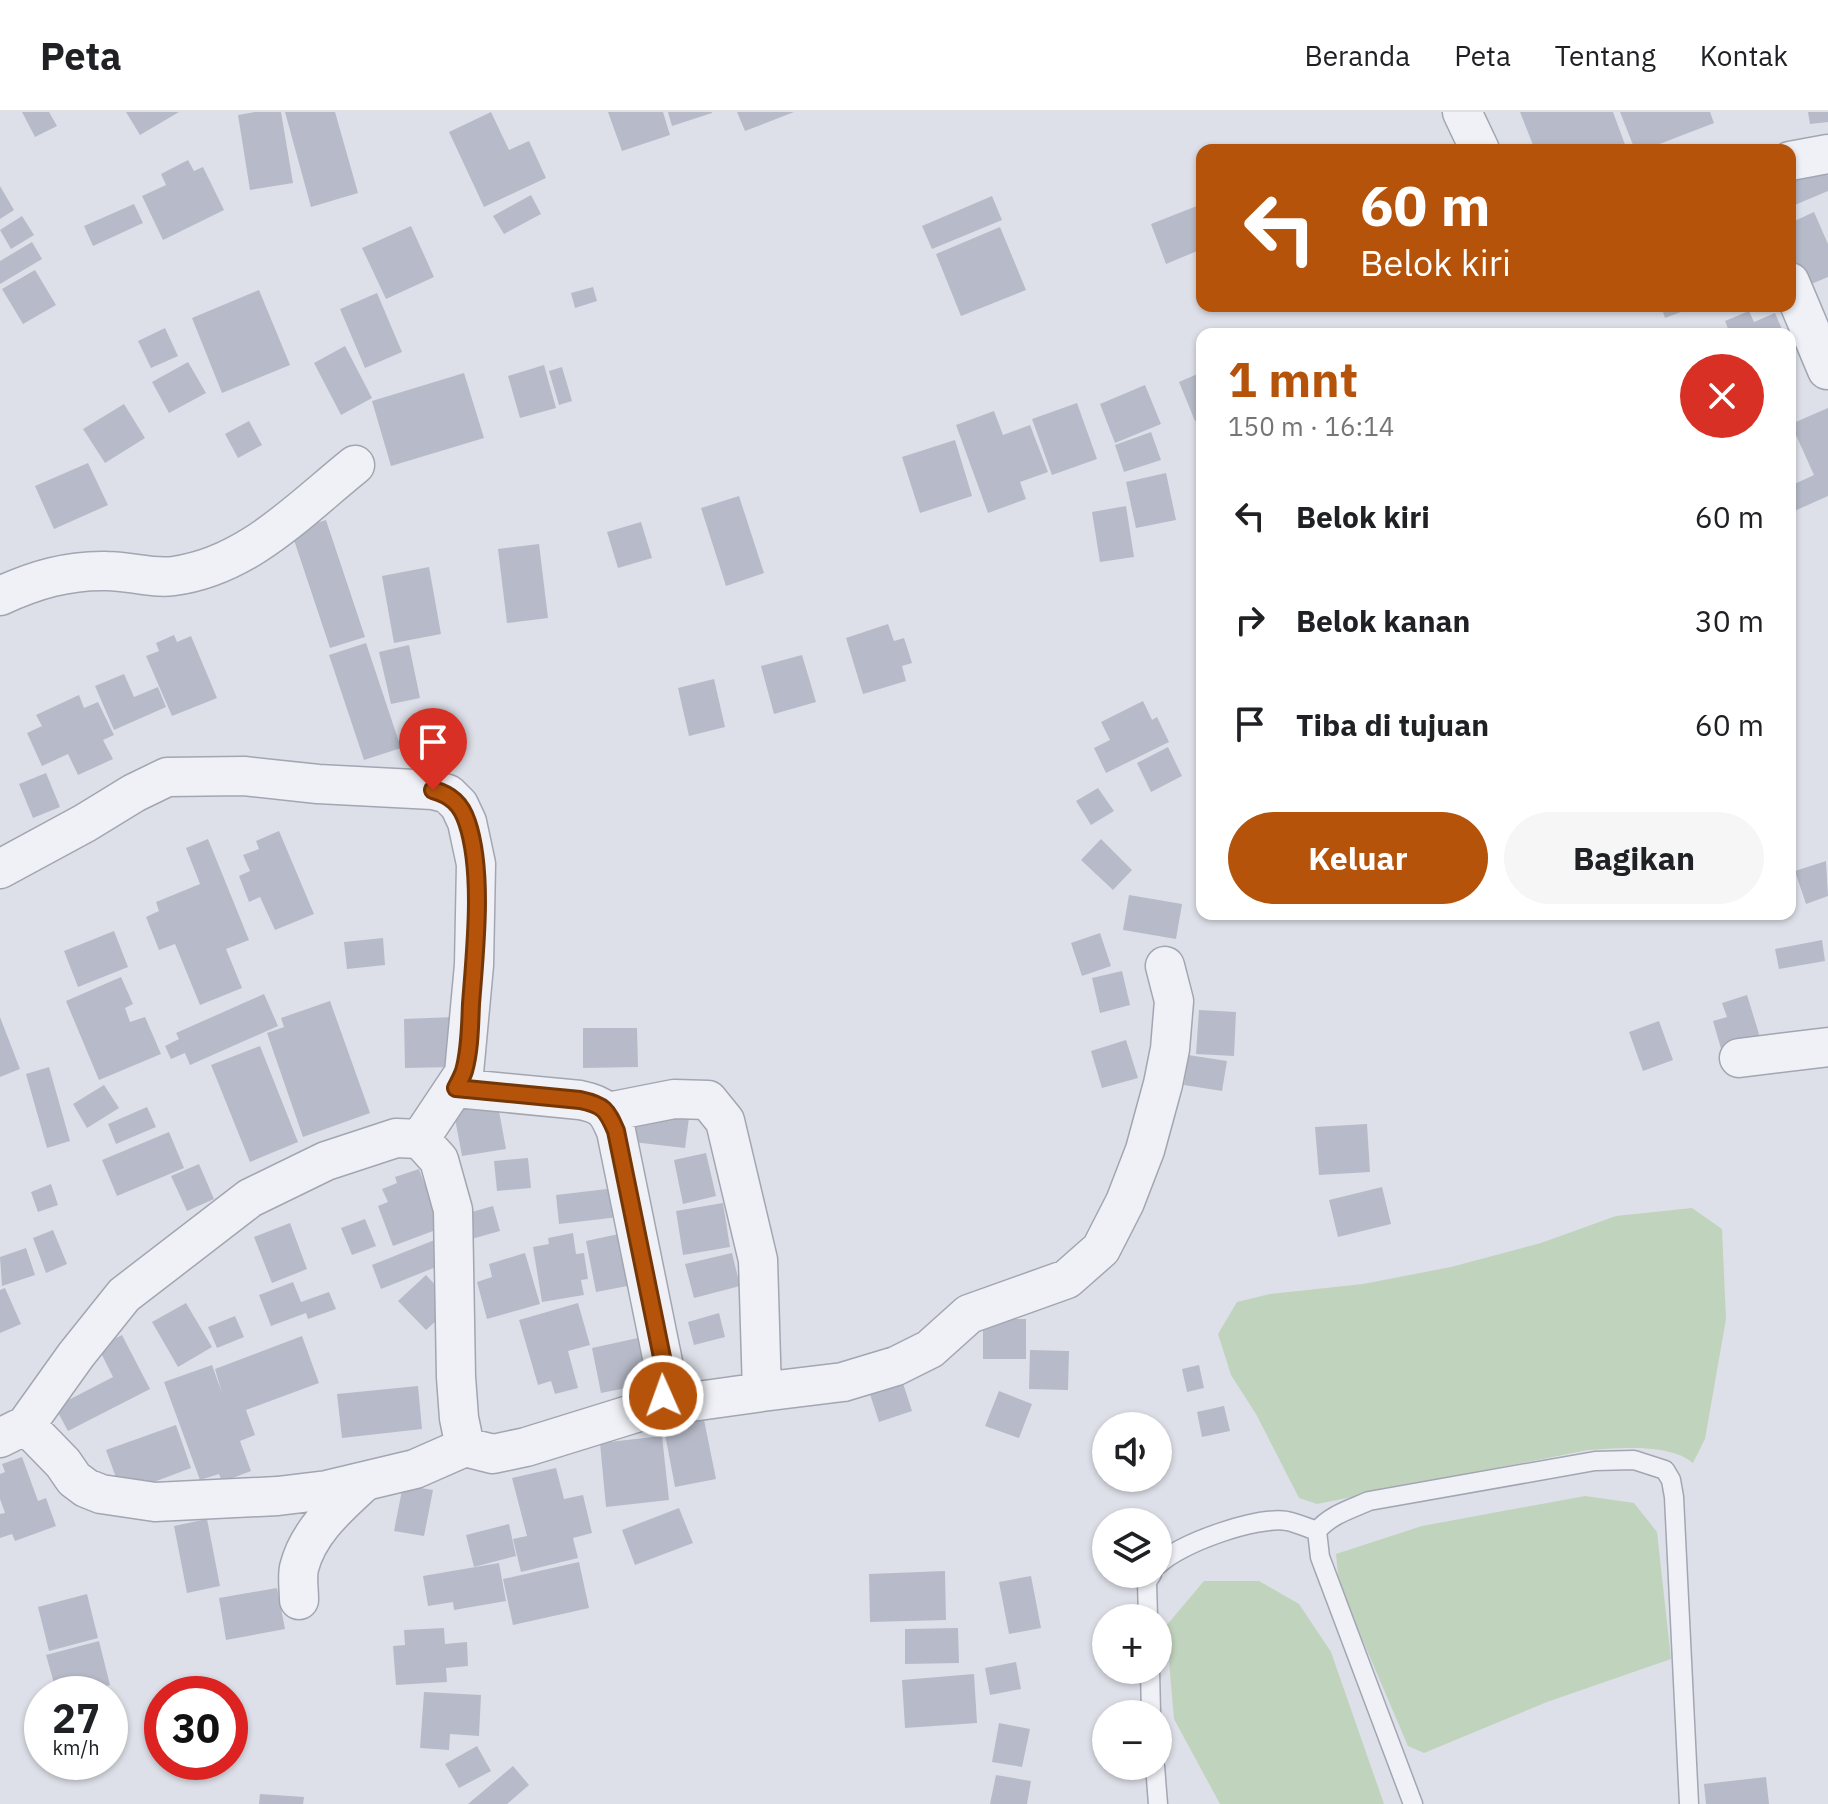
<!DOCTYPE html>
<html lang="id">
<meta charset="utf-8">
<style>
body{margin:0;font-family:"IBM Plex Sans",sans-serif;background:#f6f6f6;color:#202124;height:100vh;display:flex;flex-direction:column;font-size:30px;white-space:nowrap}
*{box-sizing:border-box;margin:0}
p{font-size:26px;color:#757577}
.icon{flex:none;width:44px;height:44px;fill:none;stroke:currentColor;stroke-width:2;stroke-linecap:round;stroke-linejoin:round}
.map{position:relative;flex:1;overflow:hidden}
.details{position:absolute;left:1196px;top:216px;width:600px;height:592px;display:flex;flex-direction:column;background:#fff;border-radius:16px;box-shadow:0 2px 6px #0004}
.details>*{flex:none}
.hud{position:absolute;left:1196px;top:32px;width:600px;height:168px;border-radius:16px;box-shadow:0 2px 6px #0004;background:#b45309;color:#fff;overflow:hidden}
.tools{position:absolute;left:1092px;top:1300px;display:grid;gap:16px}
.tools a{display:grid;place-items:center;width:80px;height:80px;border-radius:50%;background:#fff;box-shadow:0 2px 6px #0004;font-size:40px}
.speed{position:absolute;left:24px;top:1564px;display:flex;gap:16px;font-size:40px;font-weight:700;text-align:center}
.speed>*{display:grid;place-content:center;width:104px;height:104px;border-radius:50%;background:#fff;box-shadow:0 2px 6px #0004;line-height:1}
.speed small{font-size:20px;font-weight:400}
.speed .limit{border:12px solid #d22;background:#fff;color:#111}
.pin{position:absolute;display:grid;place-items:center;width:68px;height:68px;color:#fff;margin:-82px -34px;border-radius:50% 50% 50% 0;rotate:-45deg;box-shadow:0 0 8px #0007}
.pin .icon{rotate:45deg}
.me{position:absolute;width:88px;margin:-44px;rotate:358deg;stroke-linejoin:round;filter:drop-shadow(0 0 6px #0008)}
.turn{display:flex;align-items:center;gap:28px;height:168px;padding:0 32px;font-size:36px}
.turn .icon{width:104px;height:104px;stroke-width:2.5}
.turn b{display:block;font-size:56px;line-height:68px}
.round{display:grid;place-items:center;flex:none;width:84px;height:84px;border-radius:42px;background:#f6f6f6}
.overview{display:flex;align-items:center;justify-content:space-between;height:136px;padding:0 32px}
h1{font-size:48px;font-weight:700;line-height:60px;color:#b45309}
.button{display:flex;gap:16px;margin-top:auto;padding:16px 32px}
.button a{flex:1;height:92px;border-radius:48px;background:#b45309;color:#fff;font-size:32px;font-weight:700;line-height:92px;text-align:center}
.button a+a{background:#f6f6f6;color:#202124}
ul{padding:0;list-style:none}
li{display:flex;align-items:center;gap:24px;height:104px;padding:0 32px}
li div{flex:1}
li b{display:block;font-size:30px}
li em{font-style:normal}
header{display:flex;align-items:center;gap:48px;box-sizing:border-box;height:112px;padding:0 40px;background:#fff;border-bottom:2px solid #e0e0e0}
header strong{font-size:38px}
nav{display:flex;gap:44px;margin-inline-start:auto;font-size:28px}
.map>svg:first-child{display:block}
.green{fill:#c0d3bd}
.building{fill:#b7bbc9}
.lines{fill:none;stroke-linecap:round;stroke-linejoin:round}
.lane-casing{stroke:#a2a6b2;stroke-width:21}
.street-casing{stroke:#a2a6b2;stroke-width:41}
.lane{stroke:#f0f1f6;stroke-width:18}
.street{stroke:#f0f1f6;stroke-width:38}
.route-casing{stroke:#753606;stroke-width:20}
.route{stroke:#b45309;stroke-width:14}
</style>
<header>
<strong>Peta</strong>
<nav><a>Beranda</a><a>Peta</a><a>Tentang</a><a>Kontak</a></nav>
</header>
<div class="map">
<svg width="1828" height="1692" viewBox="0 0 1828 1692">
<rect width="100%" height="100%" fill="#dde0e8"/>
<path class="green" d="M1692,1096L1722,1117L1726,1207L1705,1327L1693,1351C1670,1331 1618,1336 1588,1338L1317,1392L1299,1386L1256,1302L1231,1263L1218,1222L1237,1190L1270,1182L1363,1172L1451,1155L1541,1131L1616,1104Z
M1585,1384L1634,1391L1657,1420L1671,1547L1547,1590L1424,1641L1408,1634L1339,1473L1336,1442L1422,1414Z
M1204,1469H1259L1299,1492L1331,1540L1384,1692H1220L1174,1607L1166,1514Z"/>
<path class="building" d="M22,0H49L57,14L35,25Z
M126,0H179L140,23Z
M255,0H281L293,71L250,78L238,3Z
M285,0H335L358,81L311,95Z
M491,0L509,38L529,29L546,66L484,95L449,20Z
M608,0H663L670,23L622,39Z
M668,0H712V1L672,14Z
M737,0H794L745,19Z
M1520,0H1613L1627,38H1535Z
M1620,0H1710L1714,11L1644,38H1635Z
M1808,0H1828V10L1810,12Z
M188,48L194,59L203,55L224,98L163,128L142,84L166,73L161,62Z
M1824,55L1828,64V79L1790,95V69Z
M0,74L14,98L0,107Z
M531,83L541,102L504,122L493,104Z
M992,84L1002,108L932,137L922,114Z
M134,92L143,111L93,134L84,114Z
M1202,92V137L1166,152L1151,112Z
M1814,100L1828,132V165L1804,175L1790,144V111Z
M22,104L34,123L11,137L0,118Z
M411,114L434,165L386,187L362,136Z
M1000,115L1026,178L961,204L936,142Z
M32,130L42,147L0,172V149Z
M35,158L56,193L23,212L2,177Z
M593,175L597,189L575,196L571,181Z
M259,178L290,253L222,281L192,206Z
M377,181L402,240L365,256L340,197Z
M1661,194H1697L1665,206Z
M1749,199L1754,210L1775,201L1784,222H1730L1725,209Z
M165,216L178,244L151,256L138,229Z
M345,234L372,286L341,303L314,251Z
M188,250L206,281L169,301L152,270Z
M544,253L556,296L520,306L508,264Z
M562,255L572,289L559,293L549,259Z
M1202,260V307L1195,309L1179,270Z
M464,261L484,326L391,354L372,289Z
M1145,273L1161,312L1115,331L1100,292Z
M1077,291L1097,347L1052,363L1032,307Z
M124,292L145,326L105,351L83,317Z
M1828,296V384L1790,401V374L1814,363L1791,312Z
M994,299L1003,323L1030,313L1048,360L1020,370L1026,387L988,401L956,313Z
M249,309L262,333L238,346L225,322Z
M1151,320L1161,348L1124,360L1115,333Z
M955,328L972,384L920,401L902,345Z
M88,351L108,393L54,417L35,374Z
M1166,361L1176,408L1136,416L1126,370Z
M739,384L764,461L726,474L701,396Z
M1126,394L1134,445L1100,450L1092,400Z
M326,408L365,525L330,536L291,419Z
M641,410L652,446L618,456L607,420Z
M539,432L548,506L507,511L498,437Z
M429,455L441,522L394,531L382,464Z
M888,512L894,529L904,526L912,551L902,554L906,569L863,582L846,526Z
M174,523L177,530L191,524L217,586L172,604L146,544L159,539L156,531Z
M366,531L401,636L364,648L329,543Z
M409,533L420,586L391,592L379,540Z
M802,543L816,590L774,602L761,554Z
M124,562L134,585L158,575L166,595L114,618L95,574Z
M714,567L725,615L689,624L678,576Z
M79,583L84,596L98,590L114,623L103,628L113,647L78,663L68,642L42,654L27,621L42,614L36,603Z
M1143,589L1152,608L1157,605L1169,630L1106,661L1094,636L1110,628L1101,610Z
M1168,635L1182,664L1151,680L1137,651Z
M46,661L60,695L33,706L19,672Z
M1098,676L1114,699L1091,713L1076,689Z
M279,719L314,802L275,818L260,785L249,790L239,764L250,759L243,743L259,737L256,729Z
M208,727L249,828L226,837L242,876L200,893L175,832L159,838L146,805L159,799L156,790L200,772L186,736Z
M1101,727L1132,758L1113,778L1081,748Z
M1826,749L1828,784L1806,792L1795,759Z
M1129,783L1182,792L1176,827L1123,818Z
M114,819L128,855L78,875L64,839Z
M1100,821L1111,854L1082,864L1071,831Z
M383,826L385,853L347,857L344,830Z
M1822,828L1825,849L1779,857L1775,837Z
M1122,859L1130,893L1100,901L1092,866Z
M121,865L133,892L125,896L130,910L145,905L161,942L99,968L66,889Z
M264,882L278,914L190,953L185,941L171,947L165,934L179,927L176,921Z
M1747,883L1763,935L1724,947L1713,909L1727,905L1722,891Z
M330,889L370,1001L303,1025L267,921L284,915L281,906Z
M1199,898L1236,900L1234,944L1196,942Z
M0,905L20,957L0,965Z
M453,905L455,955L405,956L404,907Z
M1659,909L1673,948L1643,959L1629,920Z
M583,916H637L638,955L583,956Z
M1126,928L1138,966L1102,976L1091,939Z
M260,934L298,1030L250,1050L211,953Z
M1188,943L1227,949L1222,979L1184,973Z
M49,955L70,1029L47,1036L26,962Z
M104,973L119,996L87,1016L73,992Z
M497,988L506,1037L462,1044L453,996Z
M147,995L156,1015L116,1032L108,1012Z
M636,1000L689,1006L685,1036L633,1030Z
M1367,1012L1370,1060L1319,1063L1315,1015Z
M169,1020L184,1056L117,1084L102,1048Z
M706,1041L716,1084L683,1092L674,1048Z
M528,1046L531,1076L497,1079L494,1049Z
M199,1052L214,1087L187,1099L171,1064Z
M419,1057L441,1116L393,1134L378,1094L388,1090L382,1077L397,1071L395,1065Z
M51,1072L58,1093L38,1100L31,1080Z
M624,1075L627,1104L559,1112L556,1083Z
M1382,1075L1391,1112L1338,1125L1329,1088Z
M723,1091L730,1135L683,1143L676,1099Z
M493,1094L500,1119L468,1128L461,1103Z
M365,1107L376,1134L352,1143L341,1116Z
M290,1111L307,1157L272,1171L254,1125Z
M53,1118L67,1152L46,1161L33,1126Z
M628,1120L638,1172L596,1180L586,1129Z
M573,1121L576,1142L584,1141L588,1167L581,1168L584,1183L542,1190L533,1135L549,1132L548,1126Z
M437,1127L446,1151L381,1177L372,1153Z
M26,1136L35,1163L2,1174L0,1145Z
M525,1141L540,1192L487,1207L477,1170L492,1165L489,1152Z
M732,1141L740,1174L694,1186L685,1152Z
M426,1163L454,1193L426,1218L398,1189Z
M293,1170L301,1190L329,1180L336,1197L308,1207L306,1201L271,1214L259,1183Z
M5,1176L21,1212L0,1221V1178Z
M186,1191L212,1235L178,1255L152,1210Z
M578,1191L590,1233L568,1239L578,1276L555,1282L551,1269L538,1273L519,1208Z
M719,1201L725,1225L694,1233L688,1210Z
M235,1204L244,1225L217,1236L208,1215Z
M983,1207H1026V1247H983Z
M122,1223L150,1277L68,1319L55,1295L113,1265L98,1235Z
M302,1224L319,1271L246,1298L255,1323L240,1329L251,1359L222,1370L219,1362L200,1368L164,1270L212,1253L222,1281L215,1257Z
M647,1224L657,1270L601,1281L592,1236Z
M1030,1238L1069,1239L1068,1278L1029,1277Z
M1199,1253L1204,1276L1187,1280L1182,1257Z
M901,1265L912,1299L879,1310L868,1276Z
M418,1274L422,1317L342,1326L337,1282Z
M999,1279L1032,1292L1019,1326L985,1314Z
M1224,1294L1230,1319L1202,1325L1197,1300Z
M702,1298L716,1367L675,1375L662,1306Z
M176,1313L191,1356L122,1382L106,1338Z
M662,1324L669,1388L606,1395L600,1331Z
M22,1345L38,1389L46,1386L56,1414L15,1429L12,1422L0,1426V1402L5,1401L0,1387V1362L5,1360L2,1352Z
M556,1356L564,1387L583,1383L592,1421L573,1426L578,1446L521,1460L513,1427L527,1424L512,1366Z
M403,1373L433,1378L424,1424L394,1419Z
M679,1396L693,1431L635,1453L622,1418Z
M207,1407L220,1474L187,1481L174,1414Z
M509,1412L516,1444L474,1455L466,1423Z
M579,1450L589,1496L513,1513L503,1467Z
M499,1451L506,1489L454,1498L453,1490L428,1494L423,1464Z
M945,1459L946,1508L870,1510L869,1462Z
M1031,1464L1041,1516L1009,1522L999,1470Z
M277,1476L285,1517L226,1528L219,1486Z
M87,1482L98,1526L49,1539L38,1495Z
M444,1516L445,1532L467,1530L468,1554L446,1556L447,1570L396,1573L393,1534L405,1533L404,1518Z
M958,1516L959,1551L905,1552V1517Z
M99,1529L110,1573L76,1582H57L46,1543Z
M1016,1550L1021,1577L990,1583L985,1556Z
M974,1562L977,1611L905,1616L902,1568Z
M424,1580L481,1583L479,1624L450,1622L449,1638L420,1636Z
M999,1611L1030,1617L1022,1655L992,1650Z
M477,1634L491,1659L459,1676L445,1652Z
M513,1654L529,1673L507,1692H468Z
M996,1663L1031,1669L1027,1692H990Z
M1766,1665L1769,1692H1706L1704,1672Z
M260,1682L304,1685L303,1692H259Z"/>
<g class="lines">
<g class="lane-casing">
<path id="lane" d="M1158,1453C1180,1431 1257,1404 1287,1409C1297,1411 1308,1416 1317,1419
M1148,1506L1147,1470L1152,1462
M1150,1558L1151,1602
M1155,1654L1158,1692
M1413,1692L1320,1445L1317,1419C1330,1403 1351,1397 1369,1389L1595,1349L1634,1348L1665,1358L1671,1368L1674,1385L1689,1692"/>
</g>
<g class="street-casing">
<path id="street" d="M1462,0L1480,38
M1790,49L1828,42
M1790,170L1827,258
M0,484C35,468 68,458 107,459C129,459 152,467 174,464C248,454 299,398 355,353
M0,757L85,711L134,681L167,665L244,664L318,672L433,678L448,682L459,693L467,710L476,752L474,853L464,961L420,1027
M1739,946L1828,935
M608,1000L674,987L708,988L725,1009L758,1148L762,1280L655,1295
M762,1280L843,1270L896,1254L930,1237L969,1202L1067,1167L1101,1137L1125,1090L1145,1038L1163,972L1170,937L1174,889L1165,854
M26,1313L76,1243L124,1183L250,1086L326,1049L396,1026L420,1027L439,1048L453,1098L456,1265L459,1306L465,1335L493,1342L526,1335L655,1295L663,1284L664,1255L616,1019C607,998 604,993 580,988L456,976
M0,1326L26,1313L63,1351L74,1367L86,1376L101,1382L155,1390L278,1384L327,1378L415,1357L465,1335
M299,1488C299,1478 297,1466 299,1456C308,1420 337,1395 363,1371"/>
</g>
<use href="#lane" class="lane"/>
<use href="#street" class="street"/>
</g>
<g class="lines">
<g class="route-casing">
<path id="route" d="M433,678C451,683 461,692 467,710C484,760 475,839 471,892C470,914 470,938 464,959C462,965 459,970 456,976L580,988C604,993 607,998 616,1019L664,1255L663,1284"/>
</g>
<use href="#route" class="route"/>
</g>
</svg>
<div class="tools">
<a><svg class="icon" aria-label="sound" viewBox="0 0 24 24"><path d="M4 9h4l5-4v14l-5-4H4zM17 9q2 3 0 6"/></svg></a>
<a><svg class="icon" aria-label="layers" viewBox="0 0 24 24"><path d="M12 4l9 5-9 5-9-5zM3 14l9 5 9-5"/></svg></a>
<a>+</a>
<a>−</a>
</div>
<div class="speed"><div>27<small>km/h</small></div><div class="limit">30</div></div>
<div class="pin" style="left:433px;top:678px;background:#d93025"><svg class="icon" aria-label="arrive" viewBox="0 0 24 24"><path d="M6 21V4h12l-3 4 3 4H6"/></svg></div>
<svg class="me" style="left:663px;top:1284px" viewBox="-20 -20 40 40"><circle r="17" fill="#b45309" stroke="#fff" stroke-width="3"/><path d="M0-11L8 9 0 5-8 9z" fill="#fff"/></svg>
<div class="hud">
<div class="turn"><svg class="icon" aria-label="left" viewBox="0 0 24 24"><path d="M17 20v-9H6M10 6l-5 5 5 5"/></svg><div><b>60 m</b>Belok kiri</div></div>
</div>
<section class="details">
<div class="overview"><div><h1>1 mnt</h1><p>150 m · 16:14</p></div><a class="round" style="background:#d93025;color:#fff"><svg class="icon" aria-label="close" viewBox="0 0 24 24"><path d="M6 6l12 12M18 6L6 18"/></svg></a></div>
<ul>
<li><svg class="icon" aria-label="left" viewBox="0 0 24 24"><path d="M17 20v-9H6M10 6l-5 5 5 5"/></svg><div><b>Belok kiri</b></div><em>60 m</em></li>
<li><svg class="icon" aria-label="right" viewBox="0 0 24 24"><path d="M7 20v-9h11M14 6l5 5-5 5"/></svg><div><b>Belok kanan</b></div><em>30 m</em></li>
<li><svg class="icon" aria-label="arrive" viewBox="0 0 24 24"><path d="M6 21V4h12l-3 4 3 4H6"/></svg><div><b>Tiba di tujuan</b></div><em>60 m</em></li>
</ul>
<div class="button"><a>Keluar</a><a>Bagikan</a></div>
</section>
</div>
